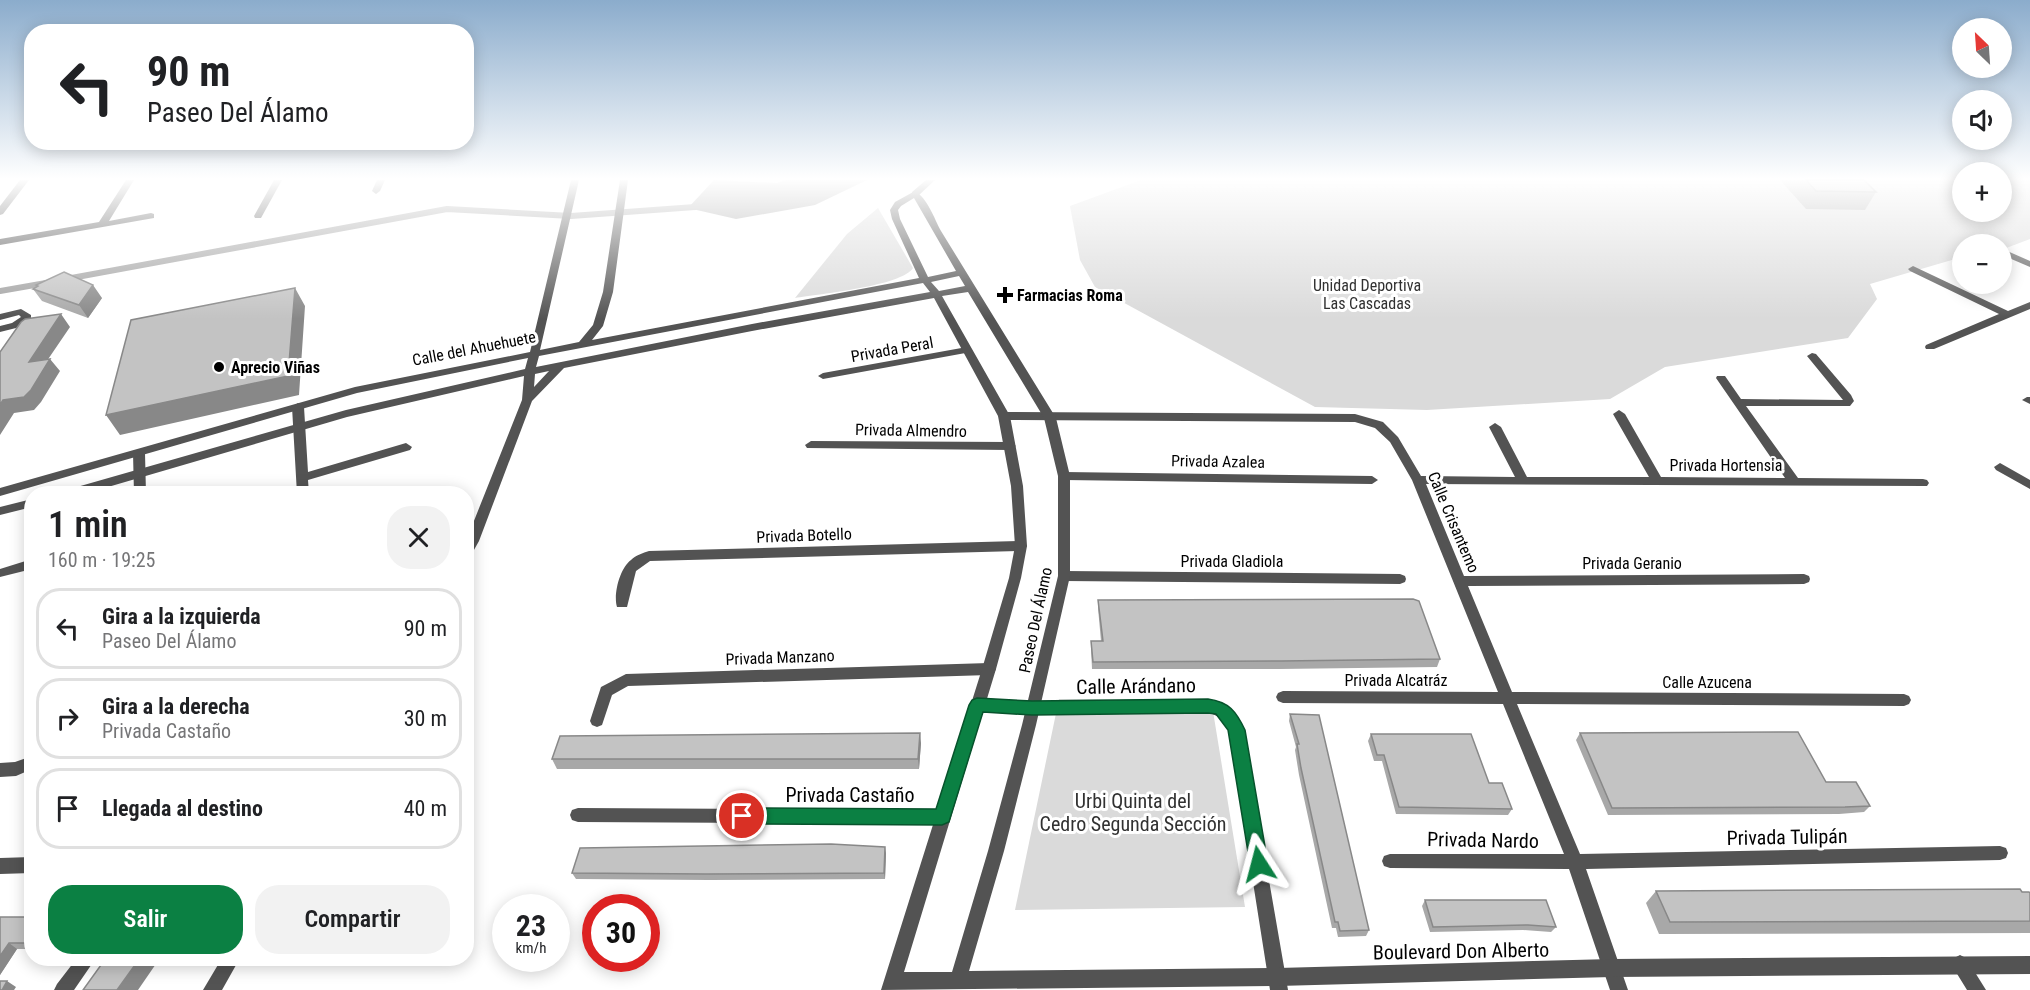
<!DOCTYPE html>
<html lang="es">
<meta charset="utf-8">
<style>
body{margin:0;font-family:"Roboto Condensed",sans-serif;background:#f2f2f2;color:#202124;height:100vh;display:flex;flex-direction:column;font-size:22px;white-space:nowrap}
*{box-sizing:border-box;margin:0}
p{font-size:20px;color:#757577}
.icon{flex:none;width:33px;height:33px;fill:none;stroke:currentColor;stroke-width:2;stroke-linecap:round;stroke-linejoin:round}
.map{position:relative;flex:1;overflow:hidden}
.sheet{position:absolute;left:24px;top:486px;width:450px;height:480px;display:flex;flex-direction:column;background:#fff;border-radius:24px;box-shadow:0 3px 15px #0003}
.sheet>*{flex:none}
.hud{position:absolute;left:24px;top:24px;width:450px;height:126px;border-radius:24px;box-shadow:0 3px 15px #0003;background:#fff;color:#202124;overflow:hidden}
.needle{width:39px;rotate:335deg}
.buttons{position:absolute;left:1952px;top:18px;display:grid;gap:12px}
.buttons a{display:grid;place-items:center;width:60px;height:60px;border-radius:50%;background:#fff;box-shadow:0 3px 15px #0003;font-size:30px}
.speed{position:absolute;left:492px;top:894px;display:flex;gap:12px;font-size:30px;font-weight:700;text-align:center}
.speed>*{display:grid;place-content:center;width:78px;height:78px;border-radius:50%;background:#fff;box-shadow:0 3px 15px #0003;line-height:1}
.speed small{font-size:15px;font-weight:400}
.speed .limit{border:9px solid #d22;background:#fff;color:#111}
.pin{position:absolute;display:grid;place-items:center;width:51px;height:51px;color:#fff;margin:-26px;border:3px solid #fff;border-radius:50%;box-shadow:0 2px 6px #0007}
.me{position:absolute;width:66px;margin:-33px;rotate:351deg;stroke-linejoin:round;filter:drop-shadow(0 0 4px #0008)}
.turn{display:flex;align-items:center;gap:21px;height:126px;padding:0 24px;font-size:27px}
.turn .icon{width:78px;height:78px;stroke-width:2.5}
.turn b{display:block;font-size:42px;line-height:51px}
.round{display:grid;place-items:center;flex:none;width:63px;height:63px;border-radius:24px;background:#f2f2f2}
.overview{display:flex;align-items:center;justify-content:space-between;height:102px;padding:0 24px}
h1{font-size:36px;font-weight:600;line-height:45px}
.button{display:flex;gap:12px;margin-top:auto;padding:12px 24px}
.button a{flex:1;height:69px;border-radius:24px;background:#0b8043;color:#fff;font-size:24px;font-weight:600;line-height:69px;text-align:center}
.button a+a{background:#f2f2f2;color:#202124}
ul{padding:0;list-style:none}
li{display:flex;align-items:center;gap:18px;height:81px;margin:0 12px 9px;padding:0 12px;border:3px solid #e0e0e0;border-radius:24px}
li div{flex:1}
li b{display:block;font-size:22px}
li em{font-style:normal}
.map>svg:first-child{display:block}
.green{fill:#dadada}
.water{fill:#a1a1a1}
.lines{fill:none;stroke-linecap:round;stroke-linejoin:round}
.stream{stroke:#a1a1a1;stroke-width:6}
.minor{fill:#535353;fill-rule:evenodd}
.tertiary{fill:#535353;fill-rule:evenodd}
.wall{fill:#a8a8a8}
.shaded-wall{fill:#888}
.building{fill:#c3c3c3;stroke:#888;stroke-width:1.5}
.route{fill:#0b8043;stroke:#07532c;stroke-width:1.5}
.poi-dot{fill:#000;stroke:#fff;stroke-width:2}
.labels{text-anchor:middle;stroke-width:6;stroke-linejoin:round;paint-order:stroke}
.park-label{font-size:16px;fill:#313131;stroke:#fff}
.poi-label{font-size:16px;font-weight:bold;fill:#000;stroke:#fff;text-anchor:start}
.street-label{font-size:16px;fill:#000;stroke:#fff}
.near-street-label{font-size:20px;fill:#000;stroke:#fff}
.near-park-label{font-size:20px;fill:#313131;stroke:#fff}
</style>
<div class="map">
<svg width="2030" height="990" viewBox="0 0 2030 990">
<rect width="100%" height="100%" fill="#fff"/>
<path class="green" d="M1141,180H1962V212H2001V180H2030V239L2001,250V244H1962V257L1870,284L1877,299L1848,338L1665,367L1610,399L1427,410L1315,407L1095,287L1080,260L1070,206Z
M878,208L913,268C902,286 819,294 795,298L847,234Z
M1059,699H1211L1245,907L1015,910Z"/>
<path class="water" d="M714,180L777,183L785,180H867L815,205L736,219L688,208Z"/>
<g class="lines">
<path class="stream" d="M66,279L447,209L571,216L695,207
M0,291L46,283"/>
<path class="minor" d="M20,180H29L3,214L0,215V206Z
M126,180H134L109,221L151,213L154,214V218L0,245V239L99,222Z
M274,180H282L261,218H255L254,216Z
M377,180H385L380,191L376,194L372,191Z
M926,180H935L918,196H912V192Z
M2005,250L2030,261V267L2002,255L2001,252Z
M1913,266L2008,311L2030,302V309L1934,349H1926L1925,347L1926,345L1999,314L1910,271L1908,269Z
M21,309L31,315V319L20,327L0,332V326L12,323L21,317L19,315L0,320V314Z
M967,347L972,350L971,352L823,379L818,376L823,373Z
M1812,353L1816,354L1851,395L1854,401L1850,406H1746L1798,478L1923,479L1927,480L1929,483L1927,486L1426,484L1464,576L1804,574L1809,576L1810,579L1809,582L1804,584L1468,586L1512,692L1904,694L1909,696L1911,700L1909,704L1904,706L1517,704L1580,854L2000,846L2006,848L2008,853L2006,858L2000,860L1586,869L1628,990H1610L1569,869L1390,868L1384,866L1382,861L1384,856L1390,854H1564L1503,704L1283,703L1278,701L1276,697L1278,693L1283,691L1498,692L1412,480L1390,442L1375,428L1355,422L1004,420L998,416L1004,412L1355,414L1383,422L1398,437L1421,476L1515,477L1489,427L1495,423L1501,427L1527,477H1649L1613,414L1619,410L1625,414L1661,477L1785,478L1716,378L1717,376H1725L1741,399L1843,400L1807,356Z
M2027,397H2030V404L2022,400Z
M298,403L304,407L308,472L406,443L412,447L410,450L308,480L309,494H297L292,407Z
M811,441L1010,442L1016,446L1010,450L807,448L805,445Z
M139,449L145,453L146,494H134L133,453Z
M2000,463L2030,480V489L1996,470L1994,467Z
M1064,472L1372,476L1378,480L1372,484L1064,480L1058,476Z
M1021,541L1025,543L1027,546L1025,549L1021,551L650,561L636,571L627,607H617C613,594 620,568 631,560C636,555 643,553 649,551Z
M32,559V569L0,577V569Z
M1064,571L1400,574L1405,576L1406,579L1405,582L1400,584L1064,581L1059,579L1058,576L1059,573Z
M989,663L994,665L996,669L994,673L989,675L628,686L612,695L602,725L597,727L592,725L590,721L601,687L626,674Z
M977,699L1032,702L1208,700C1227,704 1235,713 1243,730L1288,990H1270L1229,730L1221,718L1208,712L1032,714L977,711L972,709L970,705L972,701Z
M32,756V769L16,776L0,777V763L15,762Z
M578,808L942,810L948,812L950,817L948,822L942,824L578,822L572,820L570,815L572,810Z
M32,857V873L0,874V858Z
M1960,955L1966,958L1986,990H1967L1951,964L1954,958Z
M77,958H96L74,990H54L57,984Z"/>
<path class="tertiary" d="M571,180H579L540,350L579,342L593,325L603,292L620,180H628L613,292L603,326L592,340L919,278L892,219L890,210L895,202L915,191C928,199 934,218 941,231L1056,418L1070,476V576L1036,725L1004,851L969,971L1278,968L1612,959L2030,956V974L1612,977L1278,986L881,990L982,669L1009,578L1015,546L1011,486L998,416L934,298L752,331L564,368L532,401L479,541L470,557L466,558V541L522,400L524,376L347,417L84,494H61L63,491L346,410L525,369L528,358L357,393L0,496V488L355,387L530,352ZM914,198L956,271L928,277L900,219L898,210L901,206ZM959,276L965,286L939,291L931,282ZM923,283L930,292L752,324L536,367L539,356ZM968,292L1044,418L1058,476V576L1022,725L988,851L952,972H904L996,669L1021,578L1027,546L1023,486L1010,416L942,296ZM549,371L534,387L535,374Z
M32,499V507L0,515V507Z
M222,958H240L222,990H203Z"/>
</g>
<path class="wall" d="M1780,180H1864L1876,192L1865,210L1806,209Z
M36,285L102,298L88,318L42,301L33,289L37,287Z
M1098,600L1440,659L1437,667L1279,669H1092L1091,648V641H1101L1098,608Z
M1290,714L1369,930L1366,936L1338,937L1336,928H1332L1299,775L1295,750L1296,747L1289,721Z
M1580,733L1826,782L1870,806L1864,812L1839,814L1608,815L1576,740Z
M1371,734L1489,783L1512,809L1508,815L1396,814L1382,761H1374L1368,741Z
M921,743L919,769H557L552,759Z
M886,853L885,879L709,880L576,879L572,873Z
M1656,891L2022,892L2030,893V933L1659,934L1646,903Z
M1425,900L1556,927L1551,932L1523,930L1430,932L1422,906Z
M0,917H32V949H17L0,975Z"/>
<path class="shaded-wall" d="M93,285L102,298L88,318L79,305Z
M295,288L305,306L299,395L120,435L106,415Z
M61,314L70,327L38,374L29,362Z
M50,359L60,371L41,402L34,410L14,413L0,435V405L3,400Z
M920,733L921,743L919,769L918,759Z
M885,847L886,853L885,879L884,873Z
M9,943L17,949L0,975V956Z
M140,958H160L138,990H117Z
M7,981L16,987L14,990H2Z"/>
<path class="building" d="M1806,180H1864L1876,192L1816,191Z
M64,272L93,285L79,305L33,289L38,286L36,285Z
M295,288L288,376L106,415L131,320Z
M61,314L29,362L50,359L31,390L24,397L3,400L0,405V352L21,322L25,319Z
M1413,599L1419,601L1440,659L1281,661L1093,662L1091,641H1103L1098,600Z
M1290,714L1319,715L1369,930L1340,931L1338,922H1335L1301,768L1297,744H1299Z
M1798,732L1826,782H1856L1870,806L1845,807L1612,808L1580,733Z
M920,733L918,759H552L560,736Z
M1371,734H1471L1489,783H1502L1512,809L1399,807L1384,755H1377Z
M831,844L885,847L884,873L706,874L572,873L580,848Z
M2020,889L2022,892H2029L2030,893V921L1670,922L1656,891Z
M1425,900H1546L1556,927L1528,925L1433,927Z
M0,917H32V943H9L0,956Z
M106,958H140L117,990H83Z
M0,981H7L2,990H0Z"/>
<linearGradient id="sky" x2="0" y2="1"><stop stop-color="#8baccc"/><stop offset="0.56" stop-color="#fff"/><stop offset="1" stop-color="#fff" stop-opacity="0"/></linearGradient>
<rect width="2030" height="319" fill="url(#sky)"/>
<path class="route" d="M977,698L1032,701L1208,699C1229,702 1236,711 1245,730L1268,864L1265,870L1259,873L1252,870L1250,864L1228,730L1216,714L1208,713L1032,715L983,712L949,822L942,825L742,824L735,821L733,816L735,810L742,808L936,809L969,705L972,700Z"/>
<g class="poi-dot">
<path d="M1002 286h6v6h6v6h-6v6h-6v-6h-6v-6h6z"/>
<circle cx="219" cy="367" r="6"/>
</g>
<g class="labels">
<g class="park-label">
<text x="1367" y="291">Unidad Deportiva<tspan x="1367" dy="18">Las Cascadas</tspan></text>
</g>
<g class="poi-label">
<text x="1017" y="301">Farmacias Roma</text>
<text x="231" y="373">Aprecio Viñas</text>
</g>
<g class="street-label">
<text transform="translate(474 348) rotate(-11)" y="6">Calle del Ahuehuete</text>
<text transform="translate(892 349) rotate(-10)" y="6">Privada Peral</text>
<text transform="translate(911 430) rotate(1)" y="6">Privada Almendro</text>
<text transform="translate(1218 461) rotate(1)" y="6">Privada Azalea</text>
<text x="1726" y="471">Privada Hortensia</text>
<text transform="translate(1454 522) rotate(67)" y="6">Calle Crisantemo</text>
<text transform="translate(804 535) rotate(-2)" y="6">Privada Botello</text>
<text x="1232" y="567">Privada Gladiola</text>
<text x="1632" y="569">Privada Geranio</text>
<text transform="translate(1035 620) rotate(-78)" y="6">Paseo Del Álamo</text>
<text transform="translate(780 657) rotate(-2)" y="6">Privada Manzano</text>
<text x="1396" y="686">Privada Alcatráz</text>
<text x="1707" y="688">Calle Azucena</text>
</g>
<g class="near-street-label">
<text transform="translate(1136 686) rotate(-1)" y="7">Calle Arándano</text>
<text x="850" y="802">Privada Castaño</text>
<text transform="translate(1787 837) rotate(-1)" y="7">Privada Tulipán</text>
<text transform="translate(1483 840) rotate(1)" y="7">Privada Nardo</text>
<text transform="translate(1461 951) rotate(-1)" y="7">Boulevard Don Alberto</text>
</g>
<g class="near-park-label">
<text x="1133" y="808">Urbi Quinta del<tspan x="1133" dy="23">Cedro Segunda Sección</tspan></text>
</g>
</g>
</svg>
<div class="buttons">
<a><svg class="needle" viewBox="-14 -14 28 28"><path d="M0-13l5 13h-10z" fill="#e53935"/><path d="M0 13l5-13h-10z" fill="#757577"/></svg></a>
<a><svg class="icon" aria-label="sound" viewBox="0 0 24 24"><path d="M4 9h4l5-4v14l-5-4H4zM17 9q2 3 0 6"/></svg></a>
<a>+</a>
<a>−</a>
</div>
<div class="speed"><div>23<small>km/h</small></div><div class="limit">30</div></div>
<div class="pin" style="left:742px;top:816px;background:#d93025"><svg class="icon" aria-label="arrive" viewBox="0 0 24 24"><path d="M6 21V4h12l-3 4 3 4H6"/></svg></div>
<svg class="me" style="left:1259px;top:864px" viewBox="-20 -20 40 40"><path d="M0-17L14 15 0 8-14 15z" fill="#0b8043" stroke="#fff" stroke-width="4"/></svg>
<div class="hud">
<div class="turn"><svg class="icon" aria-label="left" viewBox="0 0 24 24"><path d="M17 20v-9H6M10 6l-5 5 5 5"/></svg><div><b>90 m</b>Paseo Del Álamo</div></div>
</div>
<section class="sheet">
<div class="overview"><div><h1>1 min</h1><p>160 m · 19:25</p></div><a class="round"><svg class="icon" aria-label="close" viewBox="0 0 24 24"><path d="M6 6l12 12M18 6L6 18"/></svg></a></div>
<ul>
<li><svg class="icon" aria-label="left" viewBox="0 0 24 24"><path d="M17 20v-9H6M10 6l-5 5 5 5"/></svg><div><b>Gira a la izquierda</b><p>Paseo Del Álamo</p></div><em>90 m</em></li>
<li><svg class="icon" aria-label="right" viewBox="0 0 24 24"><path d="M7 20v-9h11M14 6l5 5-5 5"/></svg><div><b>Gira a la derecha</b><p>Privada Castaño</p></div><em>30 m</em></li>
<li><svg class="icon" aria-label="arrive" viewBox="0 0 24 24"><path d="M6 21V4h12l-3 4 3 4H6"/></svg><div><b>Llegada al destino</b></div><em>40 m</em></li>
</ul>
<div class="button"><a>Salir</a><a>Compartir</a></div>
</section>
</div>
